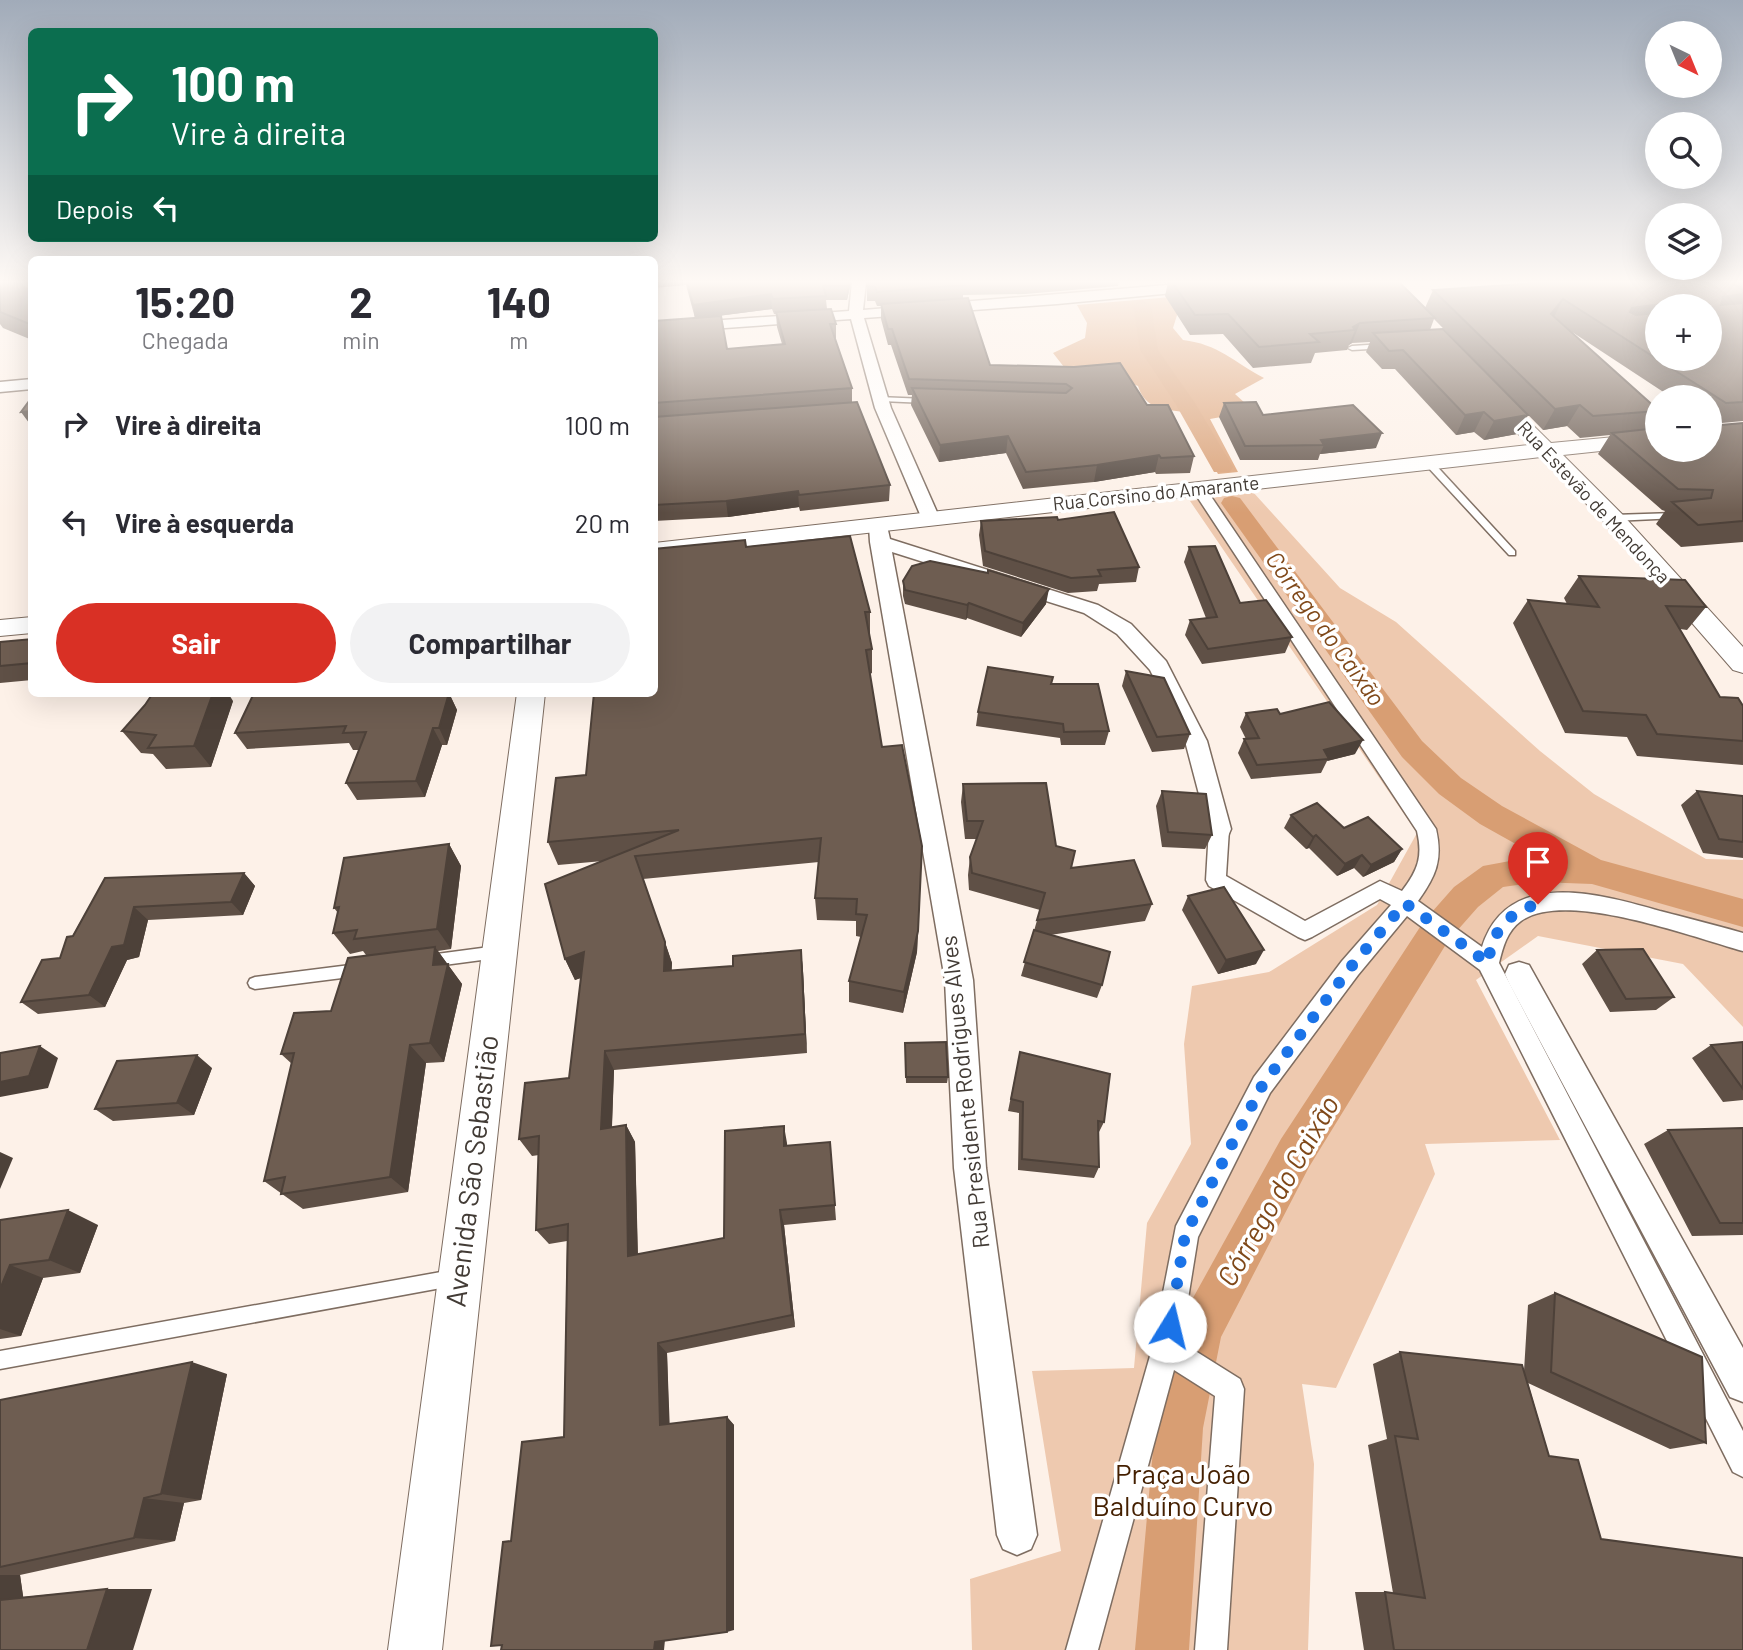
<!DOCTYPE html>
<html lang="pt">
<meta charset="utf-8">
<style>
body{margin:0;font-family:Barlow,sans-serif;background:#f2f2f3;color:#2b2b33;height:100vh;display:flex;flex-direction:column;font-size:26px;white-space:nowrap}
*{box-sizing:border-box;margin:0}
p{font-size:23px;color:#7c7c81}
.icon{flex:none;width:38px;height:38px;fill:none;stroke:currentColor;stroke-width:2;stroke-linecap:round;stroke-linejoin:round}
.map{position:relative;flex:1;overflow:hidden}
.sheet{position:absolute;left:28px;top:256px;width:630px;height:441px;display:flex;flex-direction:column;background:#fff;border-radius:10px;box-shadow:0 7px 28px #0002}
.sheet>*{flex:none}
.guide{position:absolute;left:28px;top:28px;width:630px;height:214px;border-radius:10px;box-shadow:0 7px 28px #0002;background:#0b6e4f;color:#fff;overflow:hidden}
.needle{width:46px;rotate:137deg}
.buttons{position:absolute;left:1645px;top:21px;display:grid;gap:14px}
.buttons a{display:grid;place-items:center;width:77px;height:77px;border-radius:50%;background:#fff;box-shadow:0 7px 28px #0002;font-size:35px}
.pin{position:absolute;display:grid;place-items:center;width:60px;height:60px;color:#fff;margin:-72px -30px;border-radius:50% 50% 50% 0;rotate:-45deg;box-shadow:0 0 7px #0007}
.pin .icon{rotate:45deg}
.me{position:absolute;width:77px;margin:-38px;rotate:9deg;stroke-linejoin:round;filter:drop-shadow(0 0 5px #0008)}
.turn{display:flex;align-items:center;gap:24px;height:147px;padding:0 28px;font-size:32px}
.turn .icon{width:91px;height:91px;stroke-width:2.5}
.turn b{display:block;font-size:49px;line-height:60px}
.then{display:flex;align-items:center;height:66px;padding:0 28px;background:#0003;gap:14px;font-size:26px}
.eta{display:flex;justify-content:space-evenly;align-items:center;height:119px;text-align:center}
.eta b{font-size:42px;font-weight:700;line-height:49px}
.button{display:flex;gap:14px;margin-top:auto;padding:14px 28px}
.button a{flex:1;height:80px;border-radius:42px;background:#d93025;color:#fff;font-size:28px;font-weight:700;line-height:80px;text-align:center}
.button a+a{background:#f2f2f3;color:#2b2b33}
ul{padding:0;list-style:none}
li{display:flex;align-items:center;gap:21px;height:98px;padding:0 28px}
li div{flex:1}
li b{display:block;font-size:26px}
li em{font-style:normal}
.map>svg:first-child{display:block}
.green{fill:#eec9af}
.forest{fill:#dca277}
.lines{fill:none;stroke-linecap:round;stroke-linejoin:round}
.canal{fill:#d89e73;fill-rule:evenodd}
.service-casing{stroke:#7e6d61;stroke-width:3}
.pedestrian-casing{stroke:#7e6d61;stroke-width:3}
.minor-casing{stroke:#7e6d61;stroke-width:3}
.tertiary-casing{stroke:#7e6d61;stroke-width:2}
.service{fill:#fff;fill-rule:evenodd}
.pedestrian{fill:#fff;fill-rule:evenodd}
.minor{fill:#fff;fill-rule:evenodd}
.tertiary{fill:#fff;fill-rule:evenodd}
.wall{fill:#5f5046;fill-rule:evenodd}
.shaded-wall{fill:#4d4139}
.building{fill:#6e5d51;stroke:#4d4139;stroke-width:2;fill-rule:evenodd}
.route{stroke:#1a73e8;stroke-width:12;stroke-dasharray:0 21.6}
.labels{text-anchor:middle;stroke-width:7;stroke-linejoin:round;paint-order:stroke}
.far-street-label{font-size:19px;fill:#423b35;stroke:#fff}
.street-label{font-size:23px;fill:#423b35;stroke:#fff}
.water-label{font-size:24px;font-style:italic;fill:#7f4819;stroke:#fff}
.near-street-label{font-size:28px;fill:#423b35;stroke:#fff}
.near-water-label{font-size:28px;font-style:italic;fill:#7f4819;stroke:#fff}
.near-park-label{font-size:28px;fill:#441f00;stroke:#fff}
</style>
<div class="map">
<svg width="1743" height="1650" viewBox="0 0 1743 1650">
<rect width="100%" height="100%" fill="#fdf1e8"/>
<path class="green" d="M1253,492L1340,588L1396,622L1540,751L1594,794L1706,859L1743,860V1027L1683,964L1538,936L1476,980L1560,1140L1425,1144L1435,1174L1336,1388L1302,1384L1314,1464L1308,1650H972L970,1579L1061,1551L1032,1371L1134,1368L1147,1223L1191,1144L1184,1044L1192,986L1269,972L1377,905L1417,833L1190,501Z"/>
<path class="forest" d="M1183,296L1173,328L1183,340C1218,344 1234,362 1264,378L1235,394L1246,404L1249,412L1210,419L1238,472L1218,474L1184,412C1163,409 1145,409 1138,386L1115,377L1064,367L1053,353L1085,338L1087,323L1077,305Z"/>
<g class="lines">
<path class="canal" d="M1142,300L1151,305L1158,350L1195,403L1233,467L1230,472H1214L1175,403L1140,350L1133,305Z
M1232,496L1240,498L1422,741L1461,778L1502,806L1601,860L1743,899V927L1592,884L1539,882L1503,887L1478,907L1448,941L1309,1167L1221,1337L1203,1428L1189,1650H1135L1155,1428L1176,1332L1183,1316L1281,1139L1424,921L1454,887L1483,866L1537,856L1480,824L1439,794L1402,757L1221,503L1224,498Z"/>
<g class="service-casing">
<path id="service" d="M1383,344L1387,346L1386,348L1352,350L1348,348L1352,346Z
M878,397L926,399L930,401L926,403L881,401H878Z
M1425,460H1431L1515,551V555H1509L1425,464Z
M1675,513L1680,516L1678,518L1613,521L1608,518L1613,515Z
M497,946L502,948L504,952L502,956L497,958L429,967L424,965L422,961L424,957L429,955Z
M358,964L363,966L365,970L363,974L358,976L255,989L250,987L248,983L250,979L255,977Z
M452,1270L458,1272L460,1278L458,1284L452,1286L0,1369V1351Z"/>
</g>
<g class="pedestrian-casing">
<path id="pedestrian" d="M1199,485L1206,489L1436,829C1443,860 1436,876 1418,901L1482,947C1507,867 1600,894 1660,911C1687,918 1715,925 1743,933V951C1692,937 1565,889 1521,921C1507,931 1503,947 1499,963L1743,1431V1477L1733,1472L1480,970L1407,916L1358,975L1270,1093L1198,1237L1181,1342L1240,1379L1244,1389L1227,1650H1195L1215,1396L1174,1370L1098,1650H1066L1152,1349L1176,1226L1254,1077L1342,961L1391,905L1380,899L1312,937L1305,940L1298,937L1209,886L1206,880L1209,829L1212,824L1219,821L1226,824L1229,829L1226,876L1305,921L1380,881L1402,891C1418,870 1423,857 1417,831L1192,489Z"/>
</g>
<g class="minor-casing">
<path id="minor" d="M852,282H866L863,310L1203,282H1253L1247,286L1057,304L864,318L891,408L940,519L931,524L922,519L875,408L851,319L654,333V325L849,311Z
M32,379V389L0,392V382Z
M878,521L887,526L890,539L1098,605L1131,624L1166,661L1207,741L1231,829L1228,836L1219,839L1210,836L1185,741L1150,670L1117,634L1084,613L892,552L973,980L986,1168L1037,1535L1031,1549L1017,1555L1003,1549L997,1535L954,1168L945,980L870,542L869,526Z
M1519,962L1529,965L1743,1348V1402L1730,1397L1509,983L1505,974L1509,965Z"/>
</g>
<g class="tertiary-casing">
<path id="tertiary" d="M1491,389L1498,391L1551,443L1657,433V445L1563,455L1621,513L1743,647V673L1733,670L1605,523L1541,457L654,557V543L1529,445L1481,395L1484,391Z
M32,617V633L0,636V620Z
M517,693H545L442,1650H388Z"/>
</g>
<use href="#service" class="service"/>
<use href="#pedestrian" class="pedestrian"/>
<use href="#minor" class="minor"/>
<use href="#tertiary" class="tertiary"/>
</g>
<path class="wall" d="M0,282H32V340L3,328L0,324Z
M654,282H851L847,300H826L827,309L836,324V338H835L852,388V402L890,485L889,501L800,511L799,507L728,517L654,521V321L695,318L686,285L654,288ZM772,309L774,314H776L777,327L782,344L727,349L717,316Z
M867,282H1119L1118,286L1025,294L963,295V298L990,365L1147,405L1194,456L1190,473L1156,474L1155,472L1094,482L1023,489L1006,453L939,462L911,405L912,395H908L891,345H888L881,319V306H877L875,301H867Z
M1155,282H1399L1425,308L1433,290L1531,284L1529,282H1743V421L1711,424L1710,423V397H1671L1566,328L1657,409V413L1647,429L1657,450L1743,423V542L1681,547L1656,524L1665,511L1662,510L1598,454L1610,435L1580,438L1567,426L1543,430L1434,319L1430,330L1528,415L1517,434L1484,440L1474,432L1456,435L1395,369H1382L1366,352L1370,342L1352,343L1349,345L1347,350L1315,353L1311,363L1253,368L1223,334L1190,335L1165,296L1168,282L1156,283ZM1657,306H1710L1657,359Z
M1224,403L1263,415L1376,448L1320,454L1318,460H1240L1219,417Z
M1058,520L1139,567L1136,582L1099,584L1097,591L1068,593L983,566L979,535L981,521Z
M746,547L870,612V636H869L872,649V673L870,674L882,747L918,931L917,952L903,1013L849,1002V981L861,937L856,936V921L817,920L815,898L819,862L643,879L672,963L671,971L733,966L801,950L803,971L807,1053L614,1070L612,1127L626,1125L635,1142L638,1255L724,1238L787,1143V1146L830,1142L836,1220L784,1225L795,1327L667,1353L669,1424L727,1417L734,1425V1630L511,1541L564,1437L567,1241L549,1244L536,1230L539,1155L532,1156L519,1139L569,1078L581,978L575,980L565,959L603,861L558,865L548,842L586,775Z
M1189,547L1240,603L1292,637L1285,653L1202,664L1185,635L1190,620L1206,618L1184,562Z
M988,570L1046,604L1021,637L967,618L966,620L905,604L903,596V581L987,573Z
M1579,576L1706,607L1687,630L1680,629L1720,697L1743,706V765L1637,756L1627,737L1565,733L1513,623L1528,600L1567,604L1564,598Z
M32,639V680L0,683V642Z
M1126,671L1190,734L1184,749L1152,752L1122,686Z
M1051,684L1109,731L1105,745H1061L1060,738L976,726L978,712Z
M254,693H432L431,694L449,693L457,710L447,745H442L425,797L357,800L346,783L359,750H353L349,743L247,749L235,733Z
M233,701L211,767L166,769L153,754L141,753L122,731Z
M1246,713L1280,714L1355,754L1327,761L1321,773L1251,779L1238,753L1244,739H1246L1240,727Z
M963,784L1056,846L1071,868L1152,904L1145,921L1050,935L1102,985L1097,998L1021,976L1040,910L969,890L968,875L970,857L977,839H965L961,802Z
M1162,791L1212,835L1205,849L1162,847L1156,806Z
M1697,791L1743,796V858L1703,853L1681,805Z
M1291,815L1344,828L1402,849L1394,862L1363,877L1354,868L1337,876L1309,848L1306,849L1284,828Z
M449,844L461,866L451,949L438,951L462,984L444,1062L426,1063L408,1192L303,1209L264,1181L292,1064L281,1054L331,1011L366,955L363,951L350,954L333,933L338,913L334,908Z
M244,873L255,886L243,915L148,920L139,957L127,960L105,1007L38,1014L21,1002L60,958L105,878Z
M1188,896L1256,964L1218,974L1182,910Z
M1597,950L1674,997L1656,1010L1610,1012L1582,964Z
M1743,1042V1100L1723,1102L1692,1058L1711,1045Z
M905,1043L948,1077L947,1083H906Z
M1020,1052L1104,1122L1098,1134L1099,1167L1094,1178L1018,1170L1019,1113L1008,1111Z
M212,1068L194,1115L113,1121L95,1109Z
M1743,1128V1235L1692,1236L1644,1144L1668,1130Z
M0,1220L98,1225L80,1273L43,1278L21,1336L0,1339Z
M1555,1293L1706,1443L1670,1449L1528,1383L1549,1456L1601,1539L1743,1650H1364L1355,1592H1385L1393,1593L1368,1445L1387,1439L1373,1364L1400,1352L1524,1371L1528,1305Z
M227,1374L201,1500L184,1503L175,1541L20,1575L23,1597L107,1589H152L0,1650V1400Z"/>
<path class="shaded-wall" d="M848,282H851L847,300V286Z
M771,294L772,309L695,319L693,305Z
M1743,294V303L1710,316L1723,297Z
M1563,299L1553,319L1551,314Z
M1669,303L1667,306H1657V321L1618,332L1632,308Z
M1360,323L1352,343L1349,345L1355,330L1353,327Z
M1580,405L1567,426L1543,430L1555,409Z
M32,411V427L21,412Z
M1484,412L1474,432L1456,435L1465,415Z
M1528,415L1517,434L1484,440L1494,421Z
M1382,433L1376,448L1320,454L1324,445L1321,440Z
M1008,436L1006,453L939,462L940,445Z
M1159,455L1155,472L1094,482L1097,465Z
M798,491L799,507L728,517L726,501Z
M1049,589L1046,604L1021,637L1023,623Z
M969,603L967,618L966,620L967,605Z
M213,693H228L233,701L211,767L194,746Z
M449,693L457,710L447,745L439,728Z
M433,728L442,745L425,797L416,781Z
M1363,740L1355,754L1327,761L1329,759L1324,750Z
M1316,835L1309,848L1306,849L1313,837Z
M449,844L461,866L451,949L437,929Z
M1402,849L1394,862L1363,877L1371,865Z
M1362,855L1354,868L1337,876L1345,864Z
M244,873L255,886L243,915L231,902Z
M134,907L148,920L139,957L127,960L105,1007L89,995L112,947Z
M918,931L917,952L903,1013L904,992Z
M665,942L672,963L671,992L664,971Z
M435,947L462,984L444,1062L430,1043L433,965Z
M801,950L803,971L807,1053L805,1034Z
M1264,950L1256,964L1218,974L1226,960Z
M584,952L593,973L575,980L565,959Z
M410,1045L426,1063L408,1192L390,1177Z
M40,1046L58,1058L48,1088L0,1097V1082Z
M605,1051L614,1070L611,1147L601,1129Z
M197,1055L212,1068L194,1115L177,1103Z
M626,1125L635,1142L638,1270L628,1256Z
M784,1126L787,1143L788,1163L784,1146Z
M0,1152L13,1158L0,1189Z
M68,1210L98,1225L80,1273L49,1260Z
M780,1210L784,1225L795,1327L792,1315Z
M10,1265L43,1278L21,1336L0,1329V1289Z
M658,1343L667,1353L670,1433L660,1425Z
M192,1362L227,1374L201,1500L161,1494Z
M727,1417L734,1425V1630L727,1632Z
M144,1498L184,1503L175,1541L134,1538Z
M0,1575H20L24,1602H0Z
M107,1589H152L133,1650H87Z
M665,1640L664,1650H654L655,1642Z"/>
<path class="building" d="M0,282H32V325L0,312Z
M687,282H848L847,286L823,285L826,296L773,299L771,294L693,305Z
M867,282H963L964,285L877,292L875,287L867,286Z
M1172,282H1399L1435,318L1360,323L1353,327L1355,330L1310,334L1319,342L1259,347L1228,314L1195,315Z
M1552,282H1730L1743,290V294L1723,297L1721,305L1743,303V402L1726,403L1563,299L1551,314L1657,409V411L1593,416L1580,405L1555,409L1433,290ZM1669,303L1672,305V306H1710V359H1657V313L1636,315L1630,312L1632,308Z
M968,298L990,365L1074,367L1120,363L1147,405H1168L1194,456L1161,458L1159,455L1097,465L1026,472L1008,436L940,445L912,388L1066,393L1072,388L1066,384L909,379L892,329H888L881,304Z
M831,309L836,324H830L852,388L654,403V321L721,316L727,349L785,344L776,312Z
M1443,329L1528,415L1494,421L1484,412L1465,415L1403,350L1389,351L1373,333Z
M32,397V411L21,412Z
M857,402L890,485L799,495L798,491L726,501L654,505V417Z
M1256,402L1263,415L1353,405L1382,433L1321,440L1324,445L1245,446L1224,403Z
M1743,423V521L1698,525L1672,502L1711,498L1713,490L1678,489L1612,433L1657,428V450H1710V426Z
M1114,512L1139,567L1098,570L1101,576L1071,578L985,551L981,521L1057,517L1058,520Z
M850,536L870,612H865L872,649L866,650L882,747L902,745L922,846L918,931L904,992L849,981L867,915L856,914L857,899L815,898L821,838L635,856L665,942L664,971L733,966V956L801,950L805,1034L605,1051L601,1129L626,1125L628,1256L724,1238L725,1131L784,1126V1146L830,1142L835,1205L780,1210L792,1315L658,1343L660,1425L727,1417V1632L655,1642L654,1650H501L502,1645L491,1646L503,1542L511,1541L522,1442L564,1437L568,1224L536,1230L539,1136L519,1139L525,1083L569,1078L584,952L565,959L545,884L679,830L548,842L556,778L586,775L594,693H654V549L745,540L746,547Z
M1215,546L1240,603L1266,600L1292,637L1208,649L1190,620L1217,617L1189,547Z
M930,561L988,573V570L1049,589L1023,623L969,603L967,605L905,590L903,581L912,566Z
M1579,576L1685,580L1706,607L1666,606L1720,697L1738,698L1743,706V741L1657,734L1646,715L1583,711L1528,600L1599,607Z
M32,639V663L0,666V642Z
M988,667L1053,677L1051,684H1098L1109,731L1064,732L1063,724L978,712Z
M1126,671L1164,678L1190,734L1157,737Z
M153,693H213L194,746L148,748L156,735L122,731L145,705Z
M254,693H420L419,695L449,693L439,728H433L416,781L346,783L366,732L343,733L346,726L235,733Z
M1329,702L1363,740L1324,750L1329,759L1257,765L1244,739L1259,738L1246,713L1277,709L1280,714Z
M1046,783L1056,846L1075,851L1071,868L1134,860L1152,904L1037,920L1045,893L972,873L970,857L983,821H967L963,784Z
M1162,791L1206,794L1212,835L1168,832Z
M1697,791L1743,796V842L1719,839Z
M1317,803L1344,828L1368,817L1402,849L1371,865L1362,855L1345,864L1316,835L1313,837L1291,815Z
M449,844L437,929L354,939L357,930L333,933L339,907L334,908L344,858Z
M244,873L231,902L134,907L124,945L112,947L89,995L21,1002L42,960L60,958L67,937L73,936L105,878Z
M1224,887L1264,950L1226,960L1188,896Z
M1034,930L1110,952L1102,985L1024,962Z
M435,947L433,965L448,964L430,1043L410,1045L390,1177L281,1194L285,1177L264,1181L294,1053L281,1054L294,1013L331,1011L348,958Z
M1643,949L1674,997L1626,999L1597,950Z
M946,1042L948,1077H906L905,1043Z
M1743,1042V1089L1711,1045Z
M40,1046L29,1076L0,1082V1053Z
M1020,1052L1110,1074L1104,1122L1098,1121L1099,1167L1022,1159L1023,1102L1011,1099Z
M197,1055L177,1103L95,1109L117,1061Z
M1743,1128V1223H1720L1668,1130Z
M68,1210L49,1260L10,1265L0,1289V1220Z
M1555,1293L1702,1357L1706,1443L1551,1372Z
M1400,1352L1522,1365L1549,1456L1578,1460L1601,1539L1743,1558V1650H1394L1385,1592L1425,1598L1395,1436L1418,1439Z
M192,1362L161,1494L144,1498L134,1538L0,1567V1400Z
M107,1589L87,1650H0V1600Z"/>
<linearGradient id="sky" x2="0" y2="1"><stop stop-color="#a1abb9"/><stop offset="0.55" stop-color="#fef9f5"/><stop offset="1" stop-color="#fef9f5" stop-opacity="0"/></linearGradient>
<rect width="1743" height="513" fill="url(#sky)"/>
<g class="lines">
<path class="route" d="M1170,1326L1185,1235L1262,1086L1350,968L1405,903L1488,963C1492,931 1507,913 1538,904"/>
</g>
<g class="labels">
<g class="far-street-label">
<text transform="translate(1156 493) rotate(-6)" y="7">Rua Corsino do Amarante</text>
<text transform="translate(1594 502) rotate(47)" y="7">Rua Estevão de Mendonça</text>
</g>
<g class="street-label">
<text transform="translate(965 1092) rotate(-96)" y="8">Rua Presidente Rodrigues Alves</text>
</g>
<g class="water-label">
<text transform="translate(1325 629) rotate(54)" y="8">Córrego do Caixão</text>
</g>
<g class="near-street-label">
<text transform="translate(472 1171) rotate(-83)" y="10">Avenida São Sebastião</text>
</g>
<g class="near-water-label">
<text transform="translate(1278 1191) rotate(-60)" y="10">Córrego do Caixão</text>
</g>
<g class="near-park-label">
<text x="1183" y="1484">Praça João<tspan x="1183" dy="32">Balduíno Curvo</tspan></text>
</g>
</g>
</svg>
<div class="buttons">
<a><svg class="needle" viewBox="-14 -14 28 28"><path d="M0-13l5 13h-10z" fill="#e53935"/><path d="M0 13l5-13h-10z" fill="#7c7c81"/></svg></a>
<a><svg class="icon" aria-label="search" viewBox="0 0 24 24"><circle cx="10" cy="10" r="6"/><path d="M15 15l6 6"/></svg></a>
<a><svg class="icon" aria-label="layers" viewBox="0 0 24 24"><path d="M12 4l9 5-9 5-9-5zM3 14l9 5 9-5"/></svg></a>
<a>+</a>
<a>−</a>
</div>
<div class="pin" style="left:1538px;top:904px;background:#d93025"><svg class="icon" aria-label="arrive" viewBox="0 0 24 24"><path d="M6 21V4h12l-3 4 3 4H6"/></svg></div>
<svg class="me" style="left:1170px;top:1326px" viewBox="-20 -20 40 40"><circle r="19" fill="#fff"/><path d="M0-13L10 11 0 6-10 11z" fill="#1a73e8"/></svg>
<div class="guide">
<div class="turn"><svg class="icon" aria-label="right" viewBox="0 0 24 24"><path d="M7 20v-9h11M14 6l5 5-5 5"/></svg><div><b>100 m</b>Vire à direita</div></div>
<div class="then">Depois<svg class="icon" aria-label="left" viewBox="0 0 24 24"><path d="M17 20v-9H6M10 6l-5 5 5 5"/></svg></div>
</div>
<section class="sheet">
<div class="eta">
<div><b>15:20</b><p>Chegada</p></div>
<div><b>2</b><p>min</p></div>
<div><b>140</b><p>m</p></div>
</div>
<ul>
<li><svg class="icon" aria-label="right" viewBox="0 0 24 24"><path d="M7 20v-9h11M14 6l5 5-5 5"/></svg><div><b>Vire à direita</b></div><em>100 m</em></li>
<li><svg class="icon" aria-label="left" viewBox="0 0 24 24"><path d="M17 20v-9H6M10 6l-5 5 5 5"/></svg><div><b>Vire à esquerda</b></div><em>20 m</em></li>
</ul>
<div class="button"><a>Sair</a><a>Compartilhar</a></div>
</section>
</div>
